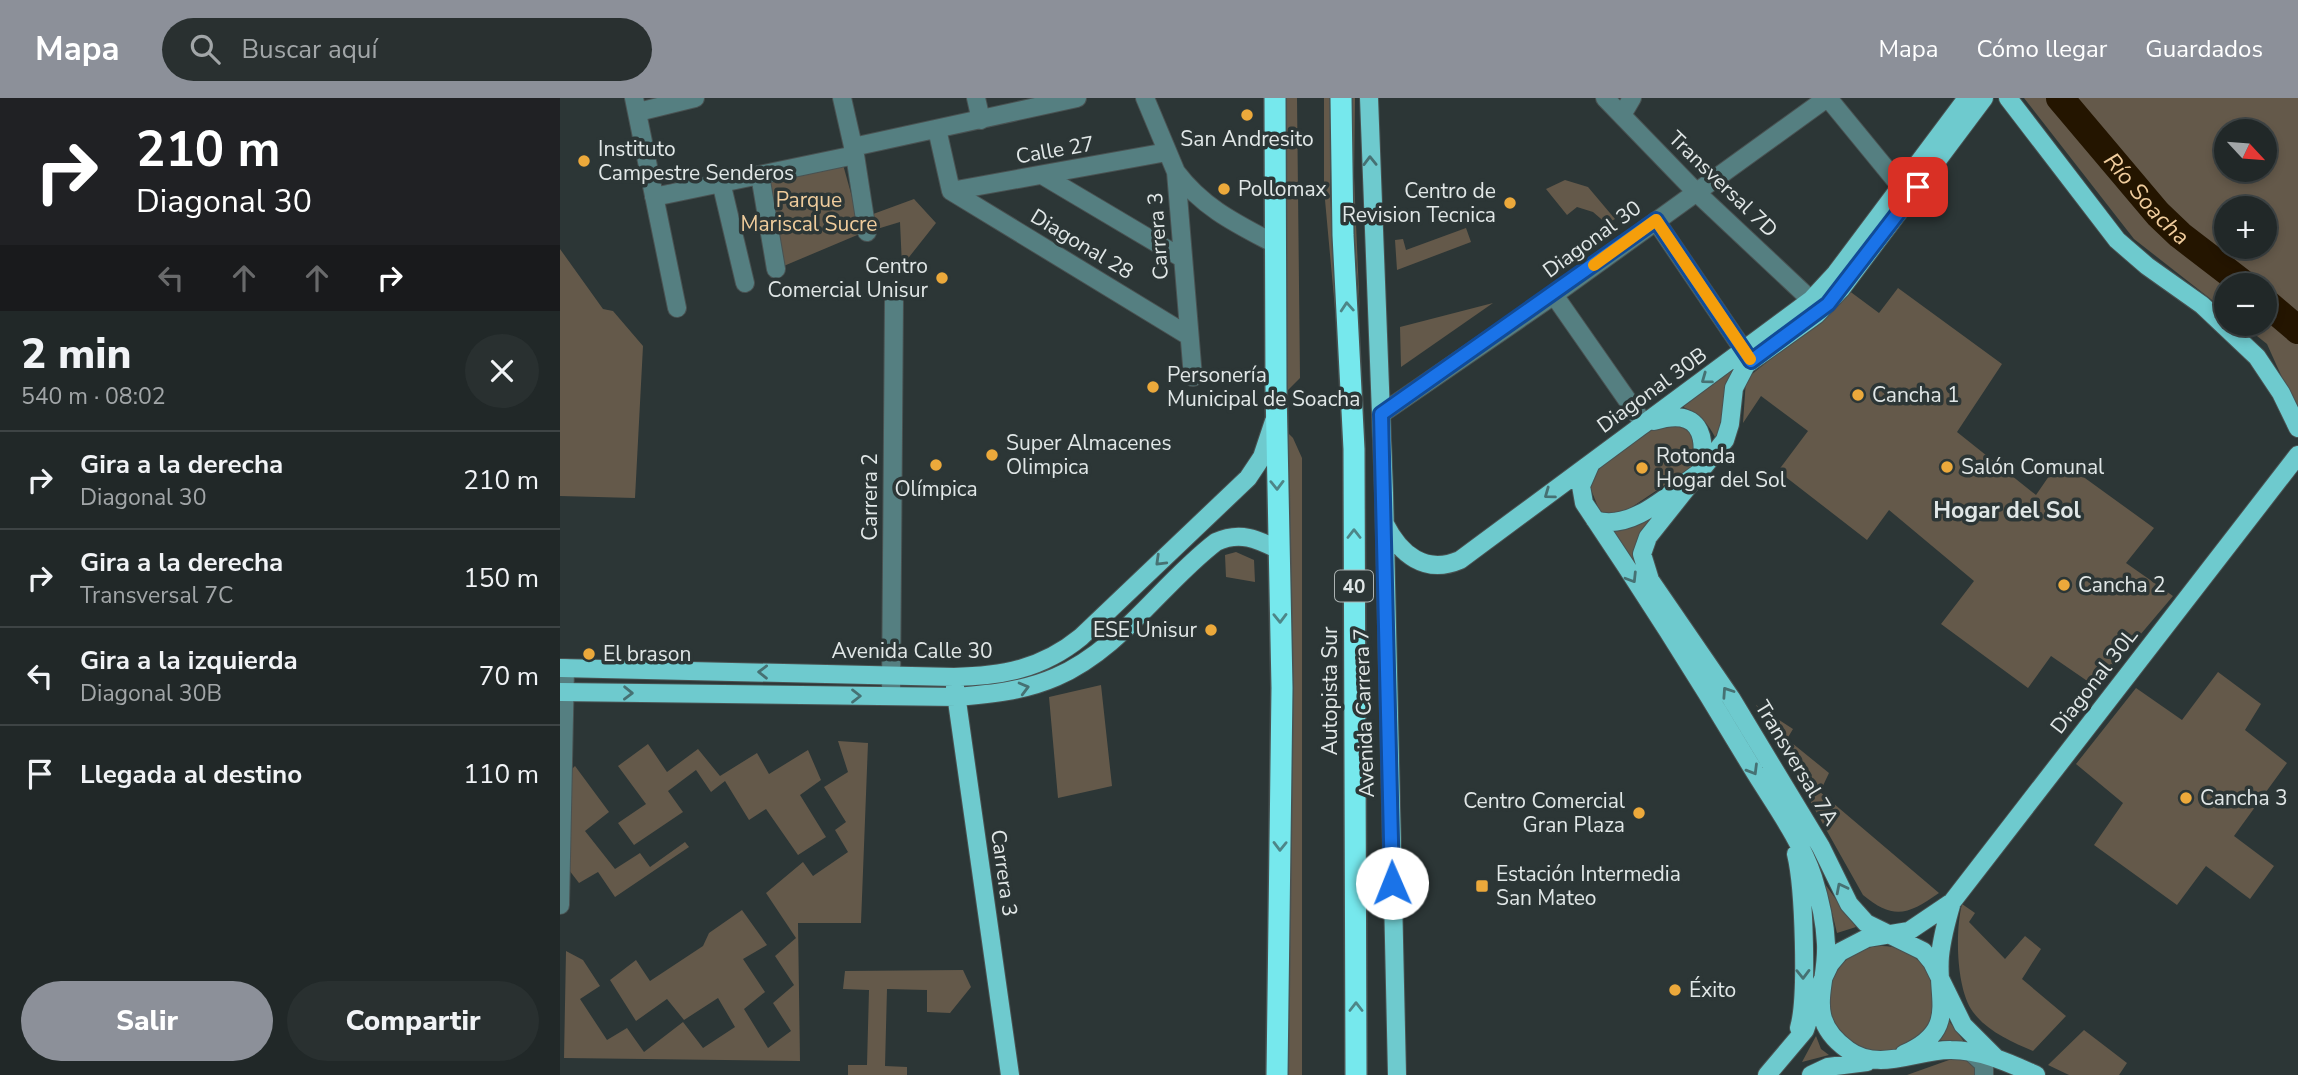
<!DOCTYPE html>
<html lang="es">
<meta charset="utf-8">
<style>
body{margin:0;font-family:"Nunito Sans",sans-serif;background:#293030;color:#f1f3f6;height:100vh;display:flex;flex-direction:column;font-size:26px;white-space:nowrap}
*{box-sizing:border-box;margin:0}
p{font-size:23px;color:#a2a6a8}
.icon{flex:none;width:38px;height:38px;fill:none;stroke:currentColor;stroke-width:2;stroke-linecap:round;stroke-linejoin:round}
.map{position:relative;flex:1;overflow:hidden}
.drawer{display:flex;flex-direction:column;background:#212828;width:560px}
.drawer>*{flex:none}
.top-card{background:#202124;color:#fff;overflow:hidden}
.needle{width:46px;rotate:116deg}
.controls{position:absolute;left:1654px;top:21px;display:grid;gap:14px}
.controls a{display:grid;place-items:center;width:63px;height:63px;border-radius:50%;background:#212828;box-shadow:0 4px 10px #0003,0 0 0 2px #3e4445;font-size:35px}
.pin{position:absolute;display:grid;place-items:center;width:60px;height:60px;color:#fff;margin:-30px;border-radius:14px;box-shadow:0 4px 10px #0006}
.me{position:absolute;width:77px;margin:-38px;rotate:359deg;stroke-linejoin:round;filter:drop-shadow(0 0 5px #0008)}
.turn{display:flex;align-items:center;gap:24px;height:147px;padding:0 21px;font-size:32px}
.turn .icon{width:91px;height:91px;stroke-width:2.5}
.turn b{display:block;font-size:49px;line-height:60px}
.lanes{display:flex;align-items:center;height:66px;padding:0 21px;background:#0003;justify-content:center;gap:35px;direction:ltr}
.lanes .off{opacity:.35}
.round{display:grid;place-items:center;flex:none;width:74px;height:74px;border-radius:37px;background:#293030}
.overview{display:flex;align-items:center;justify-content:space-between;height:119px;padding:0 21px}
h1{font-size:42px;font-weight:800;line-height:52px}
.action{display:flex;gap:14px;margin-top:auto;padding:14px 21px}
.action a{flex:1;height:80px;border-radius:42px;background:#8c9099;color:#fff;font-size:28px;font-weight:800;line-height:80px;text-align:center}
.action a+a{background:#293030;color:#f1f3f6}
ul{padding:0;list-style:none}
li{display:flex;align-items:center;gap:21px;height:98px;padding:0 21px;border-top:2px solid #3e4445}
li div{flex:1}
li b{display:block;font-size:26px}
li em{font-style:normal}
header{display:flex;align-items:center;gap:42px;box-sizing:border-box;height:98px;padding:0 35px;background:#8c9099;color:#fff}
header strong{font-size:33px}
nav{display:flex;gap:38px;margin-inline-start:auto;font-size:24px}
.search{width:490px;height:63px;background:#293030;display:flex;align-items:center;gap:18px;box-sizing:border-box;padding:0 24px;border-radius:38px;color:#a2a6a8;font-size:26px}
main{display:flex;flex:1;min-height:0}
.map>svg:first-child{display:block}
.green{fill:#64594a;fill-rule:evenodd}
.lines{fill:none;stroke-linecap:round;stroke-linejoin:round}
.river{stroke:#241500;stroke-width:28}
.minor-casing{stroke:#495252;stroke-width:20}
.major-casing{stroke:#495252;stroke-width:20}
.highway-casing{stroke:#495252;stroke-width:24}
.minor{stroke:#557f81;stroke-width:18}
.major{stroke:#6ecace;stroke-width:18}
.highway{stroke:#76e8ed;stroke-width:21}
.oneway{stroke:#467173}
.oneway2{stroke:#4d8688}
.route-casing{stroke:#114b97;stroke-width:18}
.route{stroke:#1a73e8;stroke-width:12}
.slow{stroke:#f59e0b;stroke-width:12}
.poi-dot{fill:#eca93b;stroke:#2c3636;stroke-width:2.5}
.labels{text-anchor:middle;stroke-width:7;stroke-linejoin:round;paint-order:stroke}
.shield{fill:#2c3636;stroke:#abb2b2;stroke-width:2}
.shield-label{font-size:19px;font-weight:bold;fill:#e1e7e7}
.poi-label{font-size:21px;fill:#e1e7e7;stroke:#2c3636;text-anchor:start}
.street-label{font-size:21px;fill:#e1e7e7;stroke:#2c3636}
.park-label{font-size:21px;fill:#efcc9c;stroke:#2c3636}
.water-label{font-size:23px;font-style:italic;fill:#f1cd9d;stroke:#2c3636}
.neighbourhood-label{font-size:23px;font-weight:bold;fill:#e1e7e7;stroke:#2c3636}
</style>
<header>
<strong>Mapa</strong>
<div class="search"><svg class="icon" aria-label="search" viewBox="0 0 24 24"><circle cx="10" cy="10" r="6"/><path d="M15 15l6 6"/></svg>Buscar aquí</div>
<nav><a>Mapa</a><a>Cómo llegar</a><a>Guardados</a></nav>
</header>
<main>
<section class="drawer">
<div class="top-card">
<div class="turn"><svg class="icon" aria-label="right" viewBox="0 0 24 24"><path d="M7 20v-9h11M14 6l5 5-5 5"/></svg><div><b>210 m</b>Diagonal 30</div></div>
<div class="lanes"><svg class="icon off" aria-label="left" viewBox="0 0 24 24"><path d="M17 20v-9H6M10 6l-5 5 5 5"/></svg><svg class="icon off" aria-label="ahead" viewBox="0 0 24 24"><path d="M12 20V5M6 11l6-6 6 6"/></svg><svg class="icon off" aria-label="ahead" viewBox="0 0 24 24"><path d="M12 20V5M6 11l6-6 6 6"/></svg><svg class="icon" aria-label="right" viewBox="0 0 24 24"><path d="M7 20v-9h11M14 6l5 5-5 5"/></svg></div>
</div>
<div class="overview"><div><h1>2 min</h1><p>540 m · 08:02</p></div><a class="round"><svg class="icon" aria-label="close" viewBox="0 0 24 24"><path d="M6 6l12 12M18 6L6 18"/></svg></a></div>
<ul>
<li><svg class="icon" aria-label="right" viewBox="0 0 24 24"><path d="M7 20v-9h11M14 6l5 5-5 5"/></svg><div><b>Gira a la derecha</b><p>Diagonal 30</p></div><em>210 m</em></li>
<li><svg class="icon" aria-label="right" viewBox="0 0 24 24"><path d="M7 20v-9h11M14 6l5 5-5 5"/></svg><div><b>Gira a la derecha</b><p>Transversal 7C</p></div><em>150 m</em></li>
<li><svg class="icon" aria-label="left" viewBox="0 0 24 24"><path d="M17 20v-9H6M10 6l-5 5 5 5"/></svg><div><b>Gira a la izquierda</b><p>Diagonal 30B</p></div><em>70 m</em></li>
<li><svg class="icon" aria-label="arrive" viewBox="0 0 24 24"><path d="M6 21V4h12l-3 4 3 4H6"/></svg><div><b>Llegada al destino</b></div><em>110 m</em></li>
</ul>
<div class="action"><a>Salir</a><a>Compartir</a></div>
</section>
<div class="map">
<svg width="1738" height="977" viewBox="0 0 1738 977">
<rect width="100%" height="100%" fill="#2c3636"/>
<path class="green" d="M725,0H737L740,280L725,295Z
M764,0H771L770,91L777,233L764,91Z
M789,0H795L794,79L800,218L791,86Z
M1464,0H1738V315L1707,246L1682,226H1704V187H1666V213L1574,141ZM1666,33H1704V72H1666ZM1666,110H1704V149H1666Z
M282,63L302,135L219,170L201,84Z
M1005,82L1028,89L1055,121L1047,126L1033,114L1017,109L1007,117L986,91Z
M354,101L376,125L342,168L340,124L307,134L305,119Z
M906,130L911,144L837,172L835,142L843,141L846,152Z
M0,151L43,211L53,213L83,248L75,400L0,398Z
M1338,190L1442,266L1397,334L1476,397L1500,362L1594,430L1566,465L1613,498L1536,589L1491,558L1468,590L1381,526L1414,483L1329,412L1307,442L1218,373L1248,333L1201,298L1183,325L1186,281L1267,215L1288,192L1319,215Z
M933,205L841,269L840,229Z
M1174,270L1167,285L1165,321L1156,341C1148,325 1140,316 1123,309Z
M1107,324L1132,330L1136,366L1069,411L1058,416L1040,414L1030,389L1038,371L1097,328Z
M725,332L733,340L742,360V977H728L733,586Z
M1103,407L1077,449L1075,469L1050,432Z
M676,454L694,462L695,484L666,479L665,457Z
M1658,574L1701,606L1685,632L1727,665L1674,738L1714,768L1690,801L1646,768L1617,807L1534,747L1563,705L1516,666L1576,590L1622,622Z
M541,587L552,688L498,700L489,599Z
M1196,607L1233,631L1227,641L1269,675L1260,694L1379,795C1349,816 1334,823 1303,797Z
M278,643L308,645L301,825H238L240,963L4,960L6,853L23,862L40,888L20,901L47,942L67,930L84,954L123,924L143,950L175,929L158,900L124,922L107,901L76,923L50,882L76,862L90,883L143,848L149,835L182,812L207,847L183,861L205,894L184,911L208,950L231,933L213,905L234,887L215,858L236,840L206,795L243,764L253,778L288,754L275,732L286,724L264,689L288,674Z
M88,646L107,674L138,651L160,678L197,655L209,676L248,652L261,682L240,697L266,739L238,757L206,711L189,722L165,683L151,694L136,672L108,693L123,714L74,747L58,725L86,706L58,668Z
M15,668L49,714L25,733L55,771L80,755L90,769L125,744L129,749L55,799L38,774L19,785L9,772L11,672Z
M1265,786L1296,829L1277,835Z
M1402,806L1415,815L1409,824L1445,861L1465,838L1481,851L1462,881L1506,918L1473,953C1452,944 1428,934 1413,914C1396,891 1395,833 1402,806Z
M1269 901a53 53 0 1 1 106 0a53 53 0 1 1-106 0Z
M403,872L411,889L390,915L367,914V892L327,891L325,968L347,969V977H288V967H307L309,892L283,891L285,873Z
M1389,923L1405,945L1379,942Z
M1524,932L1567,965L1559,977H1509L1488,967Z
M1256,938L1261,951L1269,957L1242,964Z
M1407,961L1416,968L1414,977H1347L1389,962Z"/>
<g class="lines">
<g class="river">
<path id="s1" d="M1500,0L1598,116L1620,137L1685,187"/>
<path d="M1704,203L1738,232"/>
</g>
<g class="minor-casing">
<path id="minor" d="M74,0L117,210
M282,0L295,57L307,134
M416,0L421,22
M585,0L616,74L633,279
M1045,0L1136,94L1251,202
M1268,0L1341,89
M78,14L135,0
M1062,17L1072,0
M377,31L391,93
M293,49L517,0
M616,74C643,110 677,126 715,146
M200,77L216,171
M482,77L622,160
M161,84L185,185
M391,93L629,238
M391,93L607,54
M94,99L295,57
M1096,123L1191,263
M994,197L1084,326
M821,316L994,197L1267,0
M331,598L334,199
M0,807L5,570
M1411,954L1424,966V977"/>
</g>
<g class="major-casing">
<path id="major" d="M809,0L824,395L837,977
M1424,0L1281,191L1256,217L1186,267L1174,290L1170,326L1165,342L1088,439L1082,456L1090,482L1171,600L1261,749L1289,806L1306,825L1363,853L1372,864L1403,927L1435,959
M1448,0L1557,142L1587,168L1642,207L1697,259L1721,295L1738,330
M1031,365L1021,388L1024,405C1082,491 1138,579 1191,668C1212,703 1240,740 1253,779C1260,801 1265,823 1266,846C1268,889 1243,920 1288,952C1319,975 1358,951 1391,952C1422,952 1449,965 1476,977
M1035,422C1072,434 1111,394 1140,374C1148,336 1139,309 1094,323
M825,426C840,456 865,477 900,462L1251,202L1276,175L1407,0
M0,570L394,579C442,578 482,571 521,539L688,380L702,359L714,323
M395,589L450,977
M0,594L397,599C431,596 464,593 496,579C561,551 601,486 656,444C680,433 697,441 719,452
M1236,756C1244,789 1248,899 1239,930
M1344,956C1399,932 1376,901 1380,858C1382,839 1387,821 1392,804
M1207,977L1245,932L1260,887L1270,866L1280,854L1307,840L1349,833L1392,804L1738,357
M1251,977L1268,969L1307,964"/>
</g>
<g class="highway-casing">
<path id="highway" d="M715,0L716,290L722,590L717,977
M781,0L783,137L794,351L796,977"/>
</g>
<use href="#minor" class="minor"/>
<use href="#major" class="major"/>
<use href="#highway" class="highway"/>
</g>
<defs><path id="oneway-chevron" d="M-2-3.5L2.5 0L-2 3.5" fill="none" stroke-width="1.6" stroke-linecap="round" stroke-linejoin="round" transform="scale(1.75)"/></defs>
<g class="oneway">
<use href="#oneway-chevron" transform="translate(810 63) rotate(-91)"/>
<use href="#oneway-chevron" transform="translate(1146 281) rotate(144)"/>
<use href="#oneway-chevron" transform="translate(989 396) rotate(144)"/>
<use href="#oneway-chevron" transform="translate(600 463) rotate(136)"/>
<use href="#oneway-chevron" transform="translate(1072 480) rotate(58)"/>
<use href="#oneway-chevron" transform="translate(203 574) rotate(-179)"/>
<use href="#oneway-chevron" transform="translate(464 590) rotate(-15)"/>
<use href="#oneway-chevron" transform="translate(1167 594) rotate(-124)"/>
<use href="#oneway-chevron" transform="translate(68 595) rotate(1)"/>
<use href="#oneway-chevron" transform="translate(296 598)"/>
<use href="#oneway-chevron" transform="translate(1193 672) rotate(59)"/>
<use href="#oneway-chevron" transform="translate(1281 790) rotate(-117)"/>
<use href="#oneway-chevron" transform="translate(1243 876) rotate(89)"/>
</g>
<g class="oneway2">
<use href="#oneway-chevron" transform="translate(787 209) rotate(-94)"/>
<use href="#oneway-chevron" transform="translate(717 387) rotate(89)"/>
<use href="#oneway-chevron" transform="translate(794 436) rotate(-90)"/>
<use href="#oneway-chevron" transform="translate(720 520) rotate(89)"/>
<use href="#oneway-chevron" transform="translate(720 748) rotate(91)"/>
<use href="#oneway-chevron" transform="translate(796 909) rotate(-90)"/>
</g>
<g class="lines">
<g class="route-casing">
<path id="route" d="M832,785L821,316L1096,122L1191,263L1268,206L1358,89"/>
</g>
<use href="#route" class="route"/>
<path class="slow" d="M1034,167L1096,122L1190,261"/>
</g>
<g class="poi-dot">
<circle cx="687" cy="17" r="7"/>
<circle cx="24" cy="63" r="7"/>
<circle cx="664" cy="91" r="7"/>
<circle cx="950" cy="105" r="7"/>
<circle cx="382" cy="180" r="7"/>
<circle cx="593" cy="289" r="7"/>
<circle cx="1298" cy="297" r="7"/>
<circle cx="432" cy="357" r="7"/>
<circle cx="376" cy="367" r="7"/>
<circle cx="1387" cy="369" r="7"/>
<circle cx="1082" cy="370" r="7"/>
<circle cx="1504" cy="487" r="7"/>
<circle cx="651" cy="532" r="7"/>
<circle cx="29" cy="556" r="7"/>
<circle cx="1626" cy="700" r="7"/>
<circle cx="1079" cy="715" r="7"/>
<rect x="915" y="781" width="14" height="14" rx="3.5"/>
<circle cx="1115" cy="892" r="7"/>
</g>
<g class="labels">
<rect class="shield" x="775" y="472.5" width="38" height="31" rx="5"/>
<g class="shield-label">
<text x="794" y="495">40</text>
</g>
<g class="poi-label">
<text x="687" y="48" text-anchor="middle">San Andresito</text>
<text x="38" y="58">Instituto<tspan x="38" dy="24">Campestre Senderos</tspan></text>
<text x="678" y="98">Pollomax</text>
<text x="936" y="100" text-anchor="end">Centro de<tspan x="936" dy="24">Revision Tecnica</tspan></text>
<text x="368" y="175" text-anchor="end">Centro<tspan x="368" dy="24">Comercial Unisur</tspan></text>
<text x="607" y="284">Personería<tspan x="607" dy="24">Municipal de Soacha</tspan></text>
<text x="1312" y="304">Cancha 1</text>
<text x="446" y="352">Super Almacenes<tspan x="446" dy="24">Olimpica</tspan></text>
<text x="1096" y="365">Rotonda<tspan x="1096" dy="24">Hogar del Sol</tspan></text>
<text x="1401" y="376">Salón Comunal</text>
<text x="376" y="398" text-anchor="middle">Olímpica</text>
<text x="1518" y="494">Cancha 2</text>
<text x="637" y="539" text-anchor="end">ESE Unisur</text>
<text x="43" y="563">El brason</text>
<text x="1640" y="707">Cancha 3</text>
<text x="1065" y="710" text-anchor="end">Centro Comercial<tspan x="1065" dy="24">Gran Plaza</tspan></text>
<text x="936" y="783">Estación Intermedia<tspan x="936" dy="24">San Mateo</tspan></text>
<text x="1129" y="899">Éxito</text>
</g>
<g class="street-label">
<text transform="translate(495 52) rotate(-10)" y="7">Calle 27</text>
<text transform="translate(1163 86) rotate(44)" y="7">Transversal 7D</text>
<text transform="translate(598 138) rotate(-94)" y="7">Carrera 3</text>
<text transform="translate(1032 141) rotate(-36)" y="7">Diagonal 30</text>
<text transform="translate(522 146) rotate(31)" y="7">Diagonal 28</text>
<text transform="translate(1092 292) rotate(-36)" y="7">Diagonal 30B</text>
<text transform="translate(310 399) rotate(-90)" y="7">Carrera 2</text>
<text x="352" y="560">Avenida Calle 30</text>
<text transform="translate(1534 583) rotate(-52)" y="7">Diagonal 30L</text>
<text transform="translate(770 593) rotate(-90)" y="7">Autopista Sur</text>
<text transform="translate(804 615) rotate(-92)" y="7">Avenida Carrera 7</text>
<text transform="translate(1237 665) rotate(59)" y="7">Transversal 7A</text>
<text transform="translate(444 775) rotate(82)" y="7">Carrera 3</text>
</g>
<g class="park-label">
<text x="249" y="109">Parque<tspan x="249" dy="24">Mariscal Sucre</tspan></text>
</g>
<g class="water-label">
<text dy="8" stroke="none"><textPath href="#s1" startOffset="133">Río Soacha</textPath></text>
</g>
<g class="neighbourhood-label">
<text x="1447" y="420">Hogar del Sol</text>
</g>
</g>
</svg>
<div class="controls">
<a><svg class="needle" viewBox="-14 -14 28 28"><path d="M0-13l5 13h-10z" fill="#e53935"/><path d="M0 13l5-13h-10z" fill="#a2a6a8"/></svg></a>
<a>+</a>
<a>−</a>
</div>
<div class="pin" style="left:1358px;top:89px;background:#d93025"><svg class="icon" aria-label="arrive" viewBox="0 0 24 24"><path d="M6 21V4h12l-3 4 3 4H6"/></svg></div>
<svg class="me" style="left:832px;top:785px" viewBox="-20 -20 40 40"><circle r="19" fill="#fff"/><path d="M0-13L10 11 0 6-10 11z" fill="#1a73e8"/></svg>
</div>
</main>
